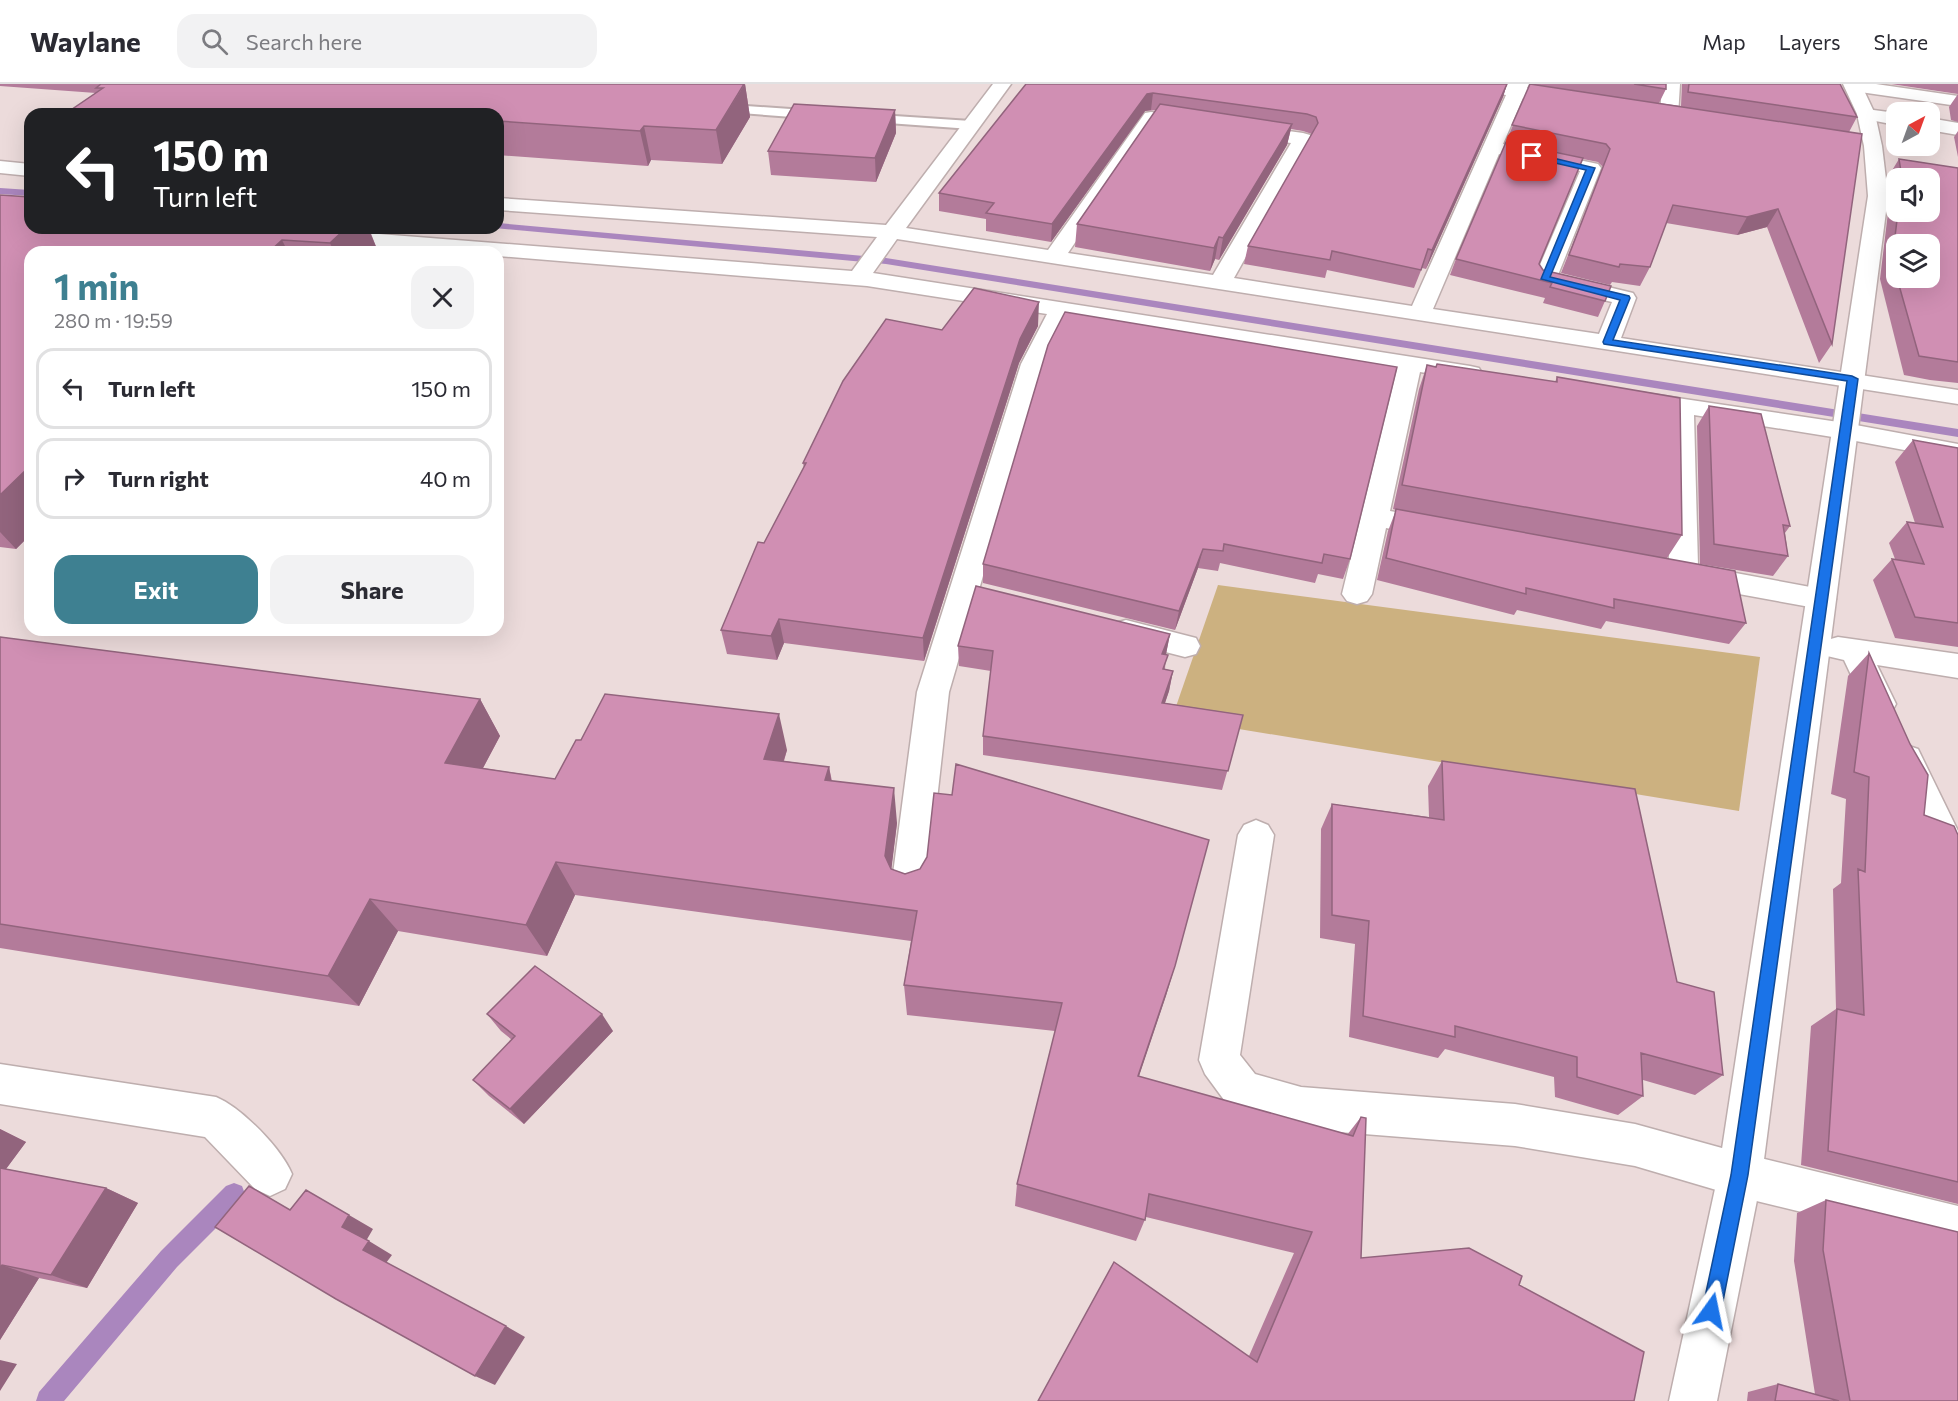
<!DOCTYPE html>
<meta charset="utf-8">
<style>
body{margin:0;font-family:Commissioner,sans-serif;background:#f2f2f3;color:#2b2b33;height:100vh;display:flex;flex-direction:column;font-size:22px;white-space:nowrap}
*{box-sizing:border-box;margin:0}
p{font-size:20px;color:#7c7c81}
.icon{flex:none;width:33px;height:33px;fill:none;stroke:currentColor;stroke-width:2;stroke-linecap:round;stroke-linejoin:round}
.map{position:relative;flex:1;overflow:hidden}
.drawer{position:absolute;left:24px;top:162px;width:480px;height:390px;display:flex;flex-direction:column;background:#fff;border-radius:18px;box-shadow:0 6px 24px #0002}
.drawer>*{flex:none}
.hud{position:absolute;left:24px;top:24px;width:480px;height:126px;border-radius:18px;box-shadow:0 6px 24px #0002;background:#202124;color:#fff;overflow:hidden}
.needle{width:39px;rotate:41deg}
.tools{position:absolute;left:1886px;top:18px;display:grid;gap:12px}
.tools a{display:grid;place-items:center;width:54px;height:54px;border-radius:12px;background:#fff;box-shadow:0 6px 24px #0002;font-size:30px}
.pin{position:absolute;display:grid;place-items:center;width:51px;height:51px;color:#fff;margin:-26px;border-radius:12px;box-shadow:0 3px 9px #0006}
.me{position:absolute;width:66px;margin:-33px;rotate:12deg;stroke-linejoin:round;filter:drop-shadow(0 0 4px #0008)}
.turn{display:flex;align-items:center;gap:21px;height:126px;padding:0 30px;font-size:27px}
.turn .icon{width:78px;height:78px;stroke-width:2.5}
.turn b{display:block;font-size:42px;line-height:51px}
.round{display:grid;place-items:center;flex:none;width:63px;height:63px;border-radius:18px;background:#f2f2f3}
.overview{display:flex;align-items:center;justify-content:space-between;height:102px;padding:0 30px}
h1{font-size:36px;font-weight:700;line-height:45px;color:#3e8091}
.primary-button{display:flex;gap:12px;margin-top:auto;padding:12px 30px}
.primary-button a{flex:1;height:69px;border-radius:18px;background:#3e8091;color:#fff;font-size:24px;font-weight:700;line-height:69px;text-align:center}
.primary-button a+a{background:#f2f2f3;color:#2b2b33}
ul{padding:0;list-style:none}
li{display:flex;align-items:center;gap:18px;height:81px;margin:0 12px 9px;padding:0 18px;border:3px solid #e1e1e2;border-radius:18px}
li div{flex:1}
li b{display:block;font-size:22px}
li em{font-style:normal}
header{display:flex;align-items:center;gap:36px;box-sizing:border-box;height:84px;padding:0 30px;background:#fff;border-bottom:2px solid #e1e1e2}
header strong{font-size:28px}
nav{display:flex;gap:33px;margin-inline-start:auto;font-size:21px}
.search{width:420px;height:54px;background:#f2f2f3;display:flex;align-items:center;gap:15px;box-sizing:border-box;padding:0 21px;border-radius:18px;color:#7c7c81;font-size:22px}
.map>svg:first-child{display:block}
.green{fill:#ccb180}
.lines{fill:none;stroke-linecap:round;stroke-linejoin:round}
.stream{fill:#aa86be;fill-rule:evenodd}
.service-casing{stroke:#beaeae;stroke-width:4}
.minor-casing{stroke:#beaeae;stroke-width:3}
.tertiary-casing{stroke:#beaeae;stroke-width:3}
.service{fill:#fff;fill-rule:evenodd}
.minor{fill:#fff;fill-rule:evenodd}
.tertiary{fill:#fff;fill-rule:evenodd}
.wall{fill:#b37b9a;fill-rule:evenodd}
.shaded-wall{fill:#92647d}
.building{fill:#d08fb3;stroke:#92647d;stroke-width:1.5}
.route{fill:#1a73e8;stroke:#114b97;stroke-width:1.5}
</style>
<header>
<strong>Waylane</strong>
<div class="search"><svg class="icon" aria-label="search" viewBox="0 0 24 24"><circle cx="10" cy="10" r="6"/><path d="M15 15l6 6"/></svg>Search here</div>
<nav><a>Map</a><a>Layers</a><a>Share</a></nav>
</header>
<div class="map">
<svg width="1958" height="1317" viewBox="0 0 1958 1317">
<rect width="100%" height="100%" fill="#ecdbdb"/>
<path class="green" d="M1218,501L1760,573L1739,727L1172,634Z"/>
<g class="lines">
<path class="stream" d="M0,104L30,106V112L0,110Z
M498,139L886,174L1958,345V353L886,180L494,144H498Z
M234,1099L242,1102L245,1110L242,1118L177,1183L64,1317H36L39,1308L161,1167L226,1102Z"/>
<g class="service-casing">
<path id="service" d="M718,20L819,27L825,31L819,35L714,27L712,24L714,21Z
M864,30L971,37L977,41L971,45L860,37L858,34L860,31Z"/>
</g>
<g class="minor-casing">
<path id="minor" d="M993,0H1011L906,144L1048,166L1145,29L1151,28L1197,34L1204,36L1206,40L1204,44L1197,46L1156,39L1068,169L1213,191L1291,59L1245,53L1238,51L1236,47L1238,43L1245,41L1303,49L1310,51L1312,55L1234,194L1412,222L1506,11L1467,5L1461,4L1458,0H1529L1527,4L1577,12L1580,16L1577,20L1571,21L1523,14L1503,60L1598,80L1601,84L1558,191L1633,209L1636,214L1621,254L1958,306V320L897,155L873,189L1470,282L1479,284L1482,289L1479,294L1470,296L1420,288L1390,427L1445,437L1449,444L1445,451L1435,453L1386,444L1372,510L1367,517L1357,520L1347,517L1342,510L1397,285L1068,233L1045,280L949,608L927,805L922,816L909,821L896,816L891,805L917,608L1021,280L1047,230L867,202L498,172V168H448L328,158L321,156L317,152L321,148L328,146L852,187L877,153L498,126V114L886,141ZM1499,70L1580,87L1534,195L1537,200L1612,218L1599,250L1433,225Z
M1662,0H1680L1678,32L1675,36H1663L1660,32Z
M1846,0H1876L1958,12V22L1853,7L1847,6Z
M1866,25L1896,29V41L1860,34L1857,30L1860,26Z
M1929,34L1958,39V51L1929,46Z
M0,77L30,80V92L0,89Z
M1637,308L1845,339L1958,360V376L1845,355L1694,331L1698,482L1821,505L1831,508L1836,515L1831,522L1821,525L1684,500L1674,497L1669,490L1668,327L1628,320L1625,315L1628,310Z
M1126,536L1196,554L1200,562L1196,570L1185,573L1115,555L1111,547L1115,539Z
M1838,553L1958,570V594L1877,581L1896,620L1891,629L1880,632L1869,629L1844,576L1827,572L1823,564L1827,556Z
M1906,661L1918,665L1958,747V799L1945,795L1889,674L1894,665Z
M1256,736L1268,741L1274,751L1240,971L1255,990L1301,1003L1515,1020L1635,1040L1740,1069L1958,1122V1166L1740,1113L1635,1082L1515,1062L1301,1045L1227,1020L1205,990L1199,976L1238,751L1244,741Z
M0,980L216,1013C242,1024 281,1064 292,1090L285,1105L270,1112L255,1105L205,1053L0,1020Z"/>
</g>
<g class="tertiary-casing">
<path id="tertiary" d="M1843,0H1861L1875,30L1882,62L1888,112L1762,1091L1717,1317H1669L1718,1091L1868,112L1864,62L1857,30Z"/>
</g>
<use href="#service" class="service"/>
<use href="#minor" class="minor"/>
<use href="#tertiary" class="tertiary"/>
</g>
<path class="wall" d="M0,0H745L750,33L722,80L651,76L648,82L498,71V30L96,9L0,2Z
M1026,0H1507L1503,13L1426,185L1422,184L1414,204L1327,186L1325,194L1244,180L1248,162L1312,50L1303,47L1291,45L1287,61L1219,176L1215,175L1210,187L1075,163L1077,140L1156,26L1145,27L1051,158L986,147V135L939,127V109Z
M1530,0H1666V5L1659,19L1681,22L1682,0H1840L1857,33L1849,48L1832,260L1819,279L1767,143L1737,151L1666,139L1650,183L1640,202L1612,198L1610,201L1561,189L1603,83L1598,78L1583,75L1539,180L1543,186L1605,217L1598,233L1543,219L1545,214L1450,191L1456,175L1506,58Z
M1891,0H1958V38L1951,36L1949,23L1958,10Z
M895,26L896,49L876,98L771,91L768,67Z
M1958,47V73L1954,53Z
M1899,75L1958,84V299L1930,296L1904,291L1880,195L1890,112L1888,93ZM1896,94H1929V128H1896ZM1896,160L1929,194H1896Z
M0,111L30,144H398L393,149L370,147L377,165L374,168H30V451L16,465L0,463Z
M1038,242L1019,279L924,577L784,559L777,576L727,570L721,546L764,459L804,384L803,379L942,246Z
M1048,261L1350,475L1343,495L1318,490L1315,499L1220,479L1218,487L1198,484L1175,546L983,499V480Z
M1437,280L1555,298L1557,293L1682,451L1667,474L1746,539L1729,560L1606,537L1601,545L1517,526L1514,531L1377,496L1388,447L1396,426L1393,425L1419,305L1427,281L1436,283Z
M1709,322L1790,442L1785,449L1788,472L1773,492L1700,480L1697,342Z
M1913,356L1958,364V563L1895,554L1873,496L1892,475H1895L1889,459L1907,438L1915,439L1895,378Z
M1170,550L1166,570L1165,585L1173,587L1169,607L1165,619L1243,631L1222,706L983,671V652L991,587L959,582L958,562Z
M0,553L480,615L500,652L483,684L555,695L581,656L787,666L784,677L829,683L832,697L897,739L891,785L1175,882L1138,992L1347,1051L1361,1033V1174L1519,1201L1644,1268L1038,1317L1249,1272L1294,1169L1146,1133L1136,1157L1015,1122L1017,1100L1055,947L907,931L904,901L911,857L575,811L547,872L398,847L359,922L0,864Z
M1869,569L1924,731L1958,751V1120L1801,1081L1811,942L1836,925L1833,805L1841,799L1846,715L1831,710L1848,592Z
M1442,677L1677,898L1723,991L1695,1011L1643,996V1012L1618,1031L1555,1013L1554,993L1445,965L1438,974L1349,953L1355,860L1320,854L1321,745L1332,720L1429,733L1428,702Z
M487,930L613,947L524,1040L489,1012L473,996L512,956L501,947Z
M0,1045L26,1058L6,1085L106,1104L138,1119L87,1204L39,1194L0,1256Z
M1826,1116L1958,1317H1747L1748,1308L1778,1300L1815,1310L1794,1177L1797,1129Z"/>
<path class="shaded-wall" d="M745,0L750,33L722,80L716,46Z
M1507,0L1503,13L1426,185L1432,166Z
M1153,9L1151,26L1145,27L1051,158L1052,140L1147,10Z
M895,26L896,49L876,98L875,74Z
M1292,40L1287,61L1219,176L1223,154Z
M644,42L651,76L648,82L640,47Z
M1778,125L1767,143L1737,151L1747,133Z
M346,144H368L377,165L374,168H334L330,159Z
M391,144H398L393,149Z
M1219,153L1215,175L1210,187L1214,164Z
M282,156L288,168H269Z
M1039,218L1038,242L1019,279L924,577L923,554L1020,255Z
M30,382V451L16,465L0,448V411Z
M1203,465L1198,484L1175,546L1179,527Z
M779,535L784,559L777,576L771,552Z
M1170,550L1166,570H1162Z
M1173,587L1169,607L1158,639L1162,619Z
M480,615L500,652L467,714L445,679Z
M779,630L787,666L773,710L764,675Z
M829,683L835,718L825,696Z
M894,704L897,739L889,805L885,772Z
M556,778L575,811L547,872L526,841Z
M370,815L398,847L359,922L328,892Z
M1175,882L1166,912L1130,1019L1138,992Z
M602,930L613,947L524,1040L510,1025Z
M0,1045L26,1058L0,1093Z
M106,1104L138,1119L87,1204L51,1191Z
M349,1131L373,1145L366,1157L342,1143Z
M369,1157L392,1171L386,1179L363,1166Z
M2,1181L39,1194L0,1256V1184Z
M506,1242L525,1253L495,1301L475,1292Z
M0,1276L17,1280L0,1307Z"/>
<path class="building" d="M101,0H744L716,46L644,42L640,47L498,37V30H65L103,4H96Z
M1026,0H1507L1432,166L1428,165L1421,186L1332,167L1330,176L1248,162L1318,39L1316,33L1307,30L1153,9L1147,10L1052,140L986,129L994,119L939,109Z
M1530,0L1862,50L1832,260L1778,125L1747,133L1673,121L1650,183L1620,180L1619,183L1569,171L1610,65L1606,60L1512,41Z
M1634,0H1666V5Z
M1689,0H1840L1857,33L1688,8Z
M794,20L895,26L875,74L768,67Z
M1160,20L1292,40L1223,154L1219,153L1214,164L1077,140Z
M1506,58L1583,74L1539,180L1543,186L1611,202L1605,217L1550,203L1552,199L1456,175Z
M1899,75L1958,84V278L1919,272L1897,194H1929V160H1896V191L1892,177L1898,128H1929V94H1902Z
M0,111L30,113V144H346L330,159L282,156L269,168H30V382L0,411Z
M974,204L1039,218L1020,255L923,554L779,535L771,552L721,546L758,458L764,459L806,379H803L843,297L886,235L942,246Z
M1065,228L1397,283L1350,475L1324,470L1322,479L1224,460L1223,467L1203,465L1179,527L983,480L1048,261Z
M1437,280L1557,298V293L1680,314L1682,451L1402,401L1427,281L1436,283Z
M1709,322L1761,330L1790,442L1783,441L1788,472L1714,460Z
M1913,356L1958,364V539L1915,533L1892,475L1924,480L1907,438L1943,443Z
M1396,425L1735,487L1746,539L1614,515V524L1526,504V510L1386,474Z
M976,502L1170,550L1162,570L1168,571L1163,585L1173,587L1162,619L1243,631L1228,687L983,652L993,567L958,562Z
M0,553L480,615L445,679L555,695L576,656H581L605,610L779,630L764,675L829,683L825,696L894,704L885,772L891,785L905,790L920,785L927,773L934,709L952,711L956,680L1209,756L1175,882L1138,992L1353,1052L1361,1033L1366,1034L1361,1174L1469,1164L1522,1192L1519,1201L1644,1268L1634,1317H1038L1114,1178L1257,1278L1312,1148L1149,1110L1145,1136L1017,1100L1062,919L904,901L917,827L556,778L526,841L370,815L328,892L0,840Z
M1869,569L1910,660L1928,691L1924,731L1954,742L1958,751V1098L1828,1067L1837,925L1864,931L1858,785L1865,788L1869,693L1854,688Z
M1442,677L1635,705L1677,898L1714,908L1723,991L1641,969L1643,1012L1577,993V973L1455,942V953L1363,932L1369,837L1332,831V720L1444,736Z
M535,882L602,930L510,1025L473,996L515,952L487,930Z
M0,1084L106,1104L51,1191L2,1181L0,1184Z
M249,1102L290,1126L306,1106L349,1131L342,1143L369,1157L363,1166L506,1242L475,1292L336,1215L215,1143Z
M1826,1116L1958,1148V1317H1850L1823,1166Z
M1778,1300L1839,1317H1775Z"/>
<path class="route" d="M1532,69L1595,84L1550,193L1629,212L1630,214L1613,256L1852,292L1858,295L1748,1091L1721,1227L1718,1233L1711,1236L1705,1233L1702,1227L1731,1091L1847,297L1604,260L1603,258L1620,216L1541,195L1586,86L1529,73L1528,72Z"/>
</svg>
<div class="tools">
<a><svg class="needle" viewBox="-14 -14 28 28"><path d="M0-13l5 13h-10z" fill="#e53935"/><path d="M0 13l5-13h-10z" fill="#7c7c81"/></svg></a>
<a><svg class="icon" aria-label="sound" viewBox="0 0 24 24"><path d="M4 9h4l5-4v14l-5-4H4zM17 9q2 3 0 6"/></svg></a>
<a><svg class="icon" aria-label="layers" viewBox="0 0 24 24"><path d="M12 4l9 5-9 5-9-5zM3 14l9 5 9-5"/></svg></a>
</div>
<div class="pin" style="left:1532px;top:72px;background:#d93025"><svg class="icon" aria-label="arrive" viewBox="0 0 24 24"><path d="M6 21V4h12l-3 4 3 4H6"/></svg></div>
<svg class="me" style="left:1711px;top:1227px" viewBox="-20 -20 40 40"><path d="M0-17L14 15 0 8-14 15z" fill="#1a73e8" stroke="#fff" stroke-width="4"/></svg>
<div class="hud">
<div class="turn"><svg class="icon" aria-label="left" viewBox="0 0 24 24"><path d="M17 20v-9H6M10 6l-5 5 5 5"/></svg><div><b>150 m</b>Turn left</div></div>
</div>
<section class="drawer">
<div class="overview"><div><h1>1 min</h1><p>280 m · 19:59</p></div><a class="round"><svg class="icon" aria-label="close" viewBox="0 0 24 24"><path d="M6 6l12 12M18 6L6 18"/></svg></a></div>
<ul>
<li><svg class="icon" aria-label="left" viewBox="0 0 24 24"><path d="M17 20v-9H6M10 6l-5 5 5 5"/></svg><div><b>Turn left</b></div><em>150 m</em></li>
<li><svg class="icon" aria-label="right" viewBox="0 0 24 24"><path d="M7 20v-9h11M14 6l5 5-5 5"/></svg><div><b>Turn right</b></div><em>40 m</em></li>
</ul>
<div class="primary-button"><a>Exit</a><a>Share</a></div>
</section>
</div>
